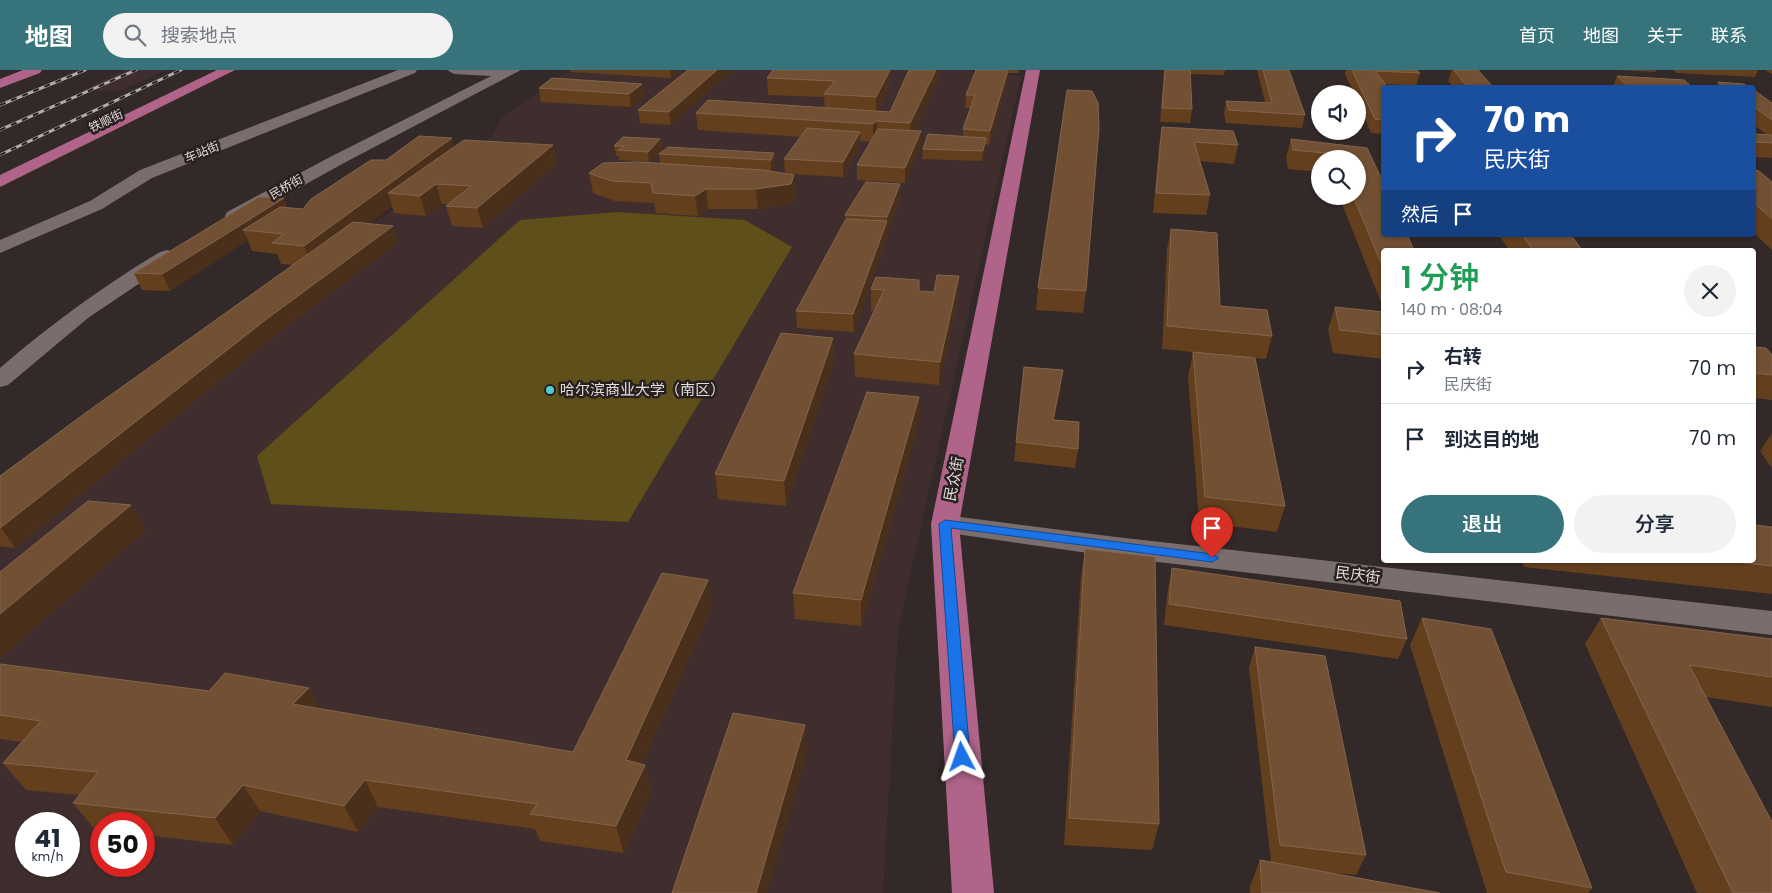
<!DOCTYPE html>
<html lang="zh">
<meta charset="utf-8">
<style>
body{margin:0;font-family:Poppins,"Noto Sans SC",sans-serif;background:#f2f2f3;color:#1f2937;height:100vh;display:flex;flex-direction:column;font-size:19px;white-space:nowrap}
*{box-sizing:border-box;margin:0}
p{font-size:16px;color:#747a83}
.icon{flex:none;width:28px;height:28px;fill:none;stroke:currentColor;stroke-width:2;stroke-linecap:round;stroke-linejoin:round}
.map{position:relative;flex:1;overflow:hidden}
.sheet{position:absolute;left:1381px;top:178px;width:375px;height:315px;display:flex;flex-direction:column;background:#fff;border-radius:5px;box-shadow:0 1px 4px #0004}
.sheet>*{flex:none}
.banner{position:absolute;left:1381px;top:15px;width:375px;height:152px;border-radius:5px;box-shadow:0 1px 4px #0004;background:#1a4fa0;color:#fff;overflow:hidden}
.controls{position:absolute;left:1311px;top:15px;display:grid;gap:10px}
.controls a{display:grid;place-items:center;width:55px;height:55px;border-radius:50%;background:#fff;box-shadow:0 1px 4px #0004;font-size:25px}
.speed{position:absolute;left:15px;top:742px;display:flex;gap:10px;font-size:25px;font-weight:700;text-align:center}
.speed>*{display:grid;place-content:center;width:65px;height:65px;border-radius:50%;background:#fff;box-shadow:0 1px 4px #0004;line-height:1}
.speed small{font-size:12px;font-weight:400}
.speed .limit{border:8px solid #d22;background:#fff;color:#111}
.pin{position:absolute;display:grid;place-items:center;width:42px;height:42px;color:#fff;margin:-51px -21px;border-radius:50% 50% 50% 0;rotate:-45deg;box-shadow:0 0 5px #0007}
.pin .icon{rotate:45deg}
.me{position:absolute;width:55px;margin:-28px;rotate:356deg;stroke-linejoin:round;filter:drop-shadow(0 0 4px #0008)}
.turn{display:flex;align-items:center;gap:18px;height:105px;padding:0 20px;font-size:22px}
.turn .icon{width:65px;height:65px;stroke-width:2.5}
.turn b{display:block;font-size:35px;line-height:42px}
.then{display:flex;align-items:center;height:48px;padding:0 20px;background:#0003;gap:10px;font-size:19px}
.round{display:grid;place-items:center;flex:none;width:52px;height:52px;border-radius:26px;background:#f2f2f3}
.overview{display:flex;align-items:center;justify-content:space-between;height:85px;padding:0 20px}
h1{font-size:30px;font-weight:600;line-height:38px;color:#1e9e55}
.cta{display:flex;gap:10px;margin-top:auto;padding:10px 20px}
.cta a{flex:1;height:58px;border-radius:30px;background:#36737a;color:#fff;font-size:20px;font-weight:600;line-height:58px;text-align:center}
.cta a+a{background:#f2f2f3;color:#1f2937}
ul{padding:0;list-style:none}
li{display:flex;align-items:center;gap:15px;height:70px;padding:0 20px;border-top:1px solid #e0e1e3}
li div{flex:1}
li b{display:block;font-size:19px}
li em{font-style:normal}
header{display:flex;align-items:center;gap:30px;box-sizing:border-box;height:70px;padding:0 25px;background:#36737a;color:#fff}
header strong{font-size:24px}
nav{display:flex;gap:28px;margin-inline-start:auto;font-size:18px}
.search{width:350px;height:45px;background:#f2f2f3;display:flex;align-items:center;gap:12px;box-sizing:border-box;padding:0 18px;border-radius:28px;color:#747a83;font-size:19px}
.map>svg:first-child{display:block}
.built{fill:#3f2e2d;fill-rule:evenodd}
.green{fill:#5e4f1b}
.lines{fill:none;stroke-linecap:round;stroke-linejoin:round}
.minor{fill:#796e6d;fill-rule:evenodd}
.major{fill:#b0648a;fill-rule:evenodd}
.rail-casing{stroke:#b3acab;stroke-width:3}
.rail{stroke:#281f1f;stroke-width:2;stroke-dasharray:6;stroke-linecap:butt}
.wall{fill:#643f1e}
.shaded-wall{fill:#4a2f1a}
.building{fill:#715033;stroke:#83654d}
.route{fill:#1a73e8;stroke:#114b97}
.poi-dot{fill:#52cdcd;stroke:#281f1f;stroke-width:2}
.labels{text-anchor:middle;stroke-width:5;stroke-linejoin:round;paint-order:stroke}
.far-street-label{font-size:12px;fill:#e2dbdb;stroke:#281f1f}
.poi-label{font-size:15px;fill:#e2dbdb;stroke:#281f1f;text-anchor:start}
.street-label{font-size:15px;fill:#e2dbdb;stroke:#281f1f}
</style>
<header>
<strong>地图</strong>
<div class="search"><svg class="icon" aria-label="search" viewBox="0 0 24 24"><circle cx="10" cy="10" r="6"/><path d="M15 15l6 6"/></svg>搜索地点</div>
<nav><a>首页</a><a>地图</a><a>关于</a><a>联系</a></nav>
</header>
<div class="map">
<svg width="1772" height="823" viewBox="0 0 1772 823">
<rect width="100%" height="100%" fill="#322928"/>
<path class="built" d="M125,0H166L120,21H80Z
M569,0H968L978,3L1021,6L898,560L883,823H0V429L491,67L502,48ZM26,754H69V796H26ZM101,754H144V796H101Z"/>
<path class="green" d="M617,142L745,150L792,177L628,452L271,434L257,386L520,150Z"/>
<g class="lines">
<path class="minor" d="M398,0H417L415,3L152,108L102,139L0,183V170L90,131L140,100Z
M447,0H521L344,93L241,150H227L225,146L227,142L332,86L491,6L454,4Z
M167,180L174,182L177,186L174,190L88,248L8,315L0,317V298C50,255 103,216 160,182Z
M945,445L1116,467L1772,541V565L1116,487L935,461L931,454L935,447Z"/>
<path class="major" d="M23,0H42L40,3L0,18V9Z
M217,0H235L0,117V105Z
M1026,0H1040L959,454L994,823H952L931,454Z"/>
<g class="rail-casing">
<path id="rail" d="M0,35L85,0
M0,60L136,0
M0,85L181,0"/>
</g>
<use href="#rail" class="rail"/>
</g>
<path class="wall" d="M571,0H677V1L671,8L571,2Z
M688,0H732L671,55L640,53L638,40Z
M890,0V16L878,41L890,42L909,0H940V7L915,60L921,75L905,113L857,110V95L871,72L860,71V76L843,107L789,104L796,124L792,134L758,139H708L698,146L656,143L654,133L615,131L593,123L589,103L660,93L659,84L774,83L775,93L771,101L763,100L785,104L784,89L801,67L698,60L696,43L825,38L824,27L768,25L767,8Z
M976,0H1019V3H1008V8L989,75L986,74L982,91L922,89L923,79L963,66V59L970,38H965L966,25Z
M1164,0H1225L1224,5L1190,4L1192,39L1190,53L1160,52Z
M1257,0H1289L1305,45L1302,58L1226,53L1224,44L1226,31L1265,32Z
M1346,0H1417L1420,3L1416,16L1386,14L1384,18V64L1371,63L1358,32V24H1354L1345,4Z
M1452,0H1478L1494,18H1454L1448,11Z
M1617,0H1656L1655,2Z
M1673,0H1758L1755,7L1677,3Z
M1765,0H1772V4Z
M1617,6L1693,18H1612Z
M1718,12L1750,18H1716Z
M642,14L643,27L631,37L541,32L539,18Z
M1754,20L1772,33V88L1754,87V64L1767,65L1754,55Z
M1162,57L1238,75L1234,94L1200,91L1210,125L1206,145L1153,143L1159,75Z
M660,69L662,79L649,92L619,90V86H616L614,76Z
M1291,69L1367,78L1384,180V240L1339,126H1358V89H1320V102L1288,99L1286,87Z
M553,75L557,93L483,158L452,156L446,136L448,134H442L426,146L394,143L392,136L368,154L398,172L275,265L15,478L0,476V406L293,195L281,194L277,184L252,181L248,170L170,221L142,220L134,203L287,138L303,139L386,90L454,77Z
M1754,100L1772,112V180L1754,163Z
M900,129L887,163V167L854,262L797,258L796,241L845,150V145Z
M1171,159L1220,236L1272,266L1266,289L1255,288L1285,436L1277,462L1199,452L1188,306L1193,282L1212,284L1162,279L1167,179Z
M1499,165H1571L1582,180H1509Z
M1038,218L1086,221L1083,243L1036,240Z
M871,219L934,222L958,228L939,315L855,307L854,284L874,241H871Z
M1335,237L1384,242V289L1333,283L1328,260Z
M833,268L834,291L786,436L718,429L715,404Z
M1754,277L1772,285V330L1754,328Z
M1024,297L1061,319L1054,350L1078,379L1075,398L1014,391Z
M919,351L861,556L795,549L793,523Z
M1772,363V398L1760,381Z
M1772,457V524L1524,497L1521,490H1754Z
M1085,479L1159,754L1152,780L1064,775L1081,505Z
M1482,490H1510L1508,492Z
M1172,498L1407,569L1398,589L1164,555L1168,518Z
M712,536L642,694L645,695L651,722L624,783L540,771L535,759L378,737L358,762L260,741L233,775L144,765V754H101V760H95L73,733L80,725L26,720L3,693L22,672L0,669V594L209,621L309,618L319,639L573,682Z
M1422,548L1592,818L1588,823H1487L1410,575Z
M1601,548L1772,569V637L1706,627L1772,823H1697L1585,574Z
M1255,577L1366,785L1356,805L1326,802L1440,823H1250V816L1260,790L1271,792L1249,598Z"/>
<path class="shaded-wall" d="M670,0H677V1L671,8Z
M717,0H732L671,55L669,42Z
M890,0V16L876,44V27Z
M936,0H940V7L910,71V53Z
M1008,0V8L989,75L990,61Z
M642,14L643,27L631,37L629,24Z
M877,51V69L873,72V54Z
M921,61V75L905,113V98Z
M860,62V76L843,107V92Z
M452,68L457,86L388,123L392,136L312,197L304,176Z
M986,68V77L982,91L983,81Z
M660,69L662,79L649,92L648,82Z
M553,75L557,93L483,158L477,138Z
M774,83L775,93L771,101V90Z
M794,105L796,124L792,134L758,139L756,119Z
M436,114L442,134L426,146L420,126Z
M900,114V129L887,163V147Z
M706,119L708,139L698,146L695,126Z
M284,128L289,143L243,160L248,170L170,221L162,204Z
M887,151V167L854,262L853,244Z
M393,156L398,172L275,265L15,478L1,458L268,248Z
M959,206L958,228L939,315L940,292Z
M833,268L834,291L786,436L784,411Z
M1063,300L1061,319L1051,369L1053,350Z
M919,327V351L861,556V530Z
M131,435L146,460L0,588V544Z
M708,510L712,536L632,717L626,690Z
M309,618L323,645L293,634Z
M805,655L807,682L767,823H756Z
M645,695L651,722L624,783L616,756Z
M365,710L378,737L358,762L344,736Z
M243,715L260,741L233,775L215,748Z"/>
<path class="building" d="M688,0H717L669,42L638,40Z
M773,0H890L876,27L824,24L835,11L767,8Z
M909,0H936L910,53L877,51L873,54L696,43L708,30L890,42Z
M976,0H1008L990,61L963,59L975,25H966Z
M1165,0H1190L1192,39L1162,38Z
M1263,0H1289L1305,45L1229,40L1226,31L1272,33Z
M1352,0H1417L1420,3L1375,1L1388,18H1384V50L1375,49Z
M1454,0H1478L1494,18H1468Z
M1617,6L1684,10L1693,18H1630Z
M552,8L642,14L629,24L539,18Z
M1718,12L1744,14L1750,18H1726Z
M1067,20L1092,21L1098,33L1099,58L1086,221L1038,218Z
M1754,20L1772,33V50L1754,37Z
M1162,57L1233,61L1238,75L1194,72L1210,125L1156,123Z
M807,58L860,62L843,92L784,89Z
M878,59L921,61L905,98L857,95Z
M928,64L986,68L983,81L923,79Z
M1754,64L1772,65V73L1754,72Z
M419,66L452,68L304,176L272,173L284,164L243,160L280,137L303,139L311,129L371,90H386Z
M623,67L660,69L648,82L618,80L624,76H614Z
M1291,69L1367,78L1384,114V165H1407L1414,180H1384V200L1353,126H1358V89H1337L1336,84L1293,80Z
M464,70L553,75L477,138L446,136L471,116L436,114L420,126L388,123Z
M668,77L774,83L771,90L659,84Z
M639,92L763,100L794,105L791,114L756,119H706L695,126L653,123L651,113L611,111L589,103L603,93Z
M1754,100L1759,101L1772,112V149L1754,133Z
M866,112L900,114L887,147L845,145Z
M259,127L284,128L162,204L134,203Z
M846,149L887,151L853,244L796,241Z
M353,152L393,156L268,248L0,458V406L84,344Z
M1171,159L1217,163L1220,236L1267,240L1272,266L1167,256Z
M1522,165H1571L1582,180H1533Z
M937,205L959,206L940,292L854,284L884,220L871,219L876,207L919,210V221L934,222Z
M1335,237L1384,242V265L1340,260Z
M781,263L833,268L784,411L715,404Z
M1754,277L1766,278L1772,285V305L1754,303Z
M1193,282L1255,288L1285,436L1205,427Z
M1024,297L1063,300L1053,350L1079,352L1078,379L1016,372Z
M867,322L919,327L861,530L793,523Z
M88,431L131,435L0,544V502Z
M1754,455L1772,457V496L1716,490H1754Z
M1085,479L1155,487L1159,754L1069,748Z
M1172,498L1400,531L1407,569L1169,534Z
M662,503L708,510L626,690L645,695L616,756L530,744L537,734L365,710L344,736L243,715L215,748L73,733L98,702L3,693L41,651L0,645V594L209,621L225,603L309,618L293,634L573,682Z
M1422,548L1491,559L1592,818L1506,802Z
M1601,548L1772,569V607L1689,595L1772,752V823H1733Z
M1255,577L1325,586L1366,785L1280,775Z
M733,643L805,655L756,823H672Z
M1260,790L1440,823H1262Z"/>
<path class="route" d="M945,450L1212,484L1219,488L1212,492L951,458L970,687L968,691L962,693L957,691L955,687L939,454Z"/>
<circle class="poi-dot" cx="550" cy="320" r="5"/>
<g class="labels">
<g class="far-street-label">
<text transform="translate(106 51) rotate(-26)" y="4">铁顺街</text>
<text transform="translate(202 82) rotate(-22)" y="4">车站街</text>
<text transform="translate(286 117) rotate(-30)" y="4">民桥街</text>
</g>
<g class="poi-label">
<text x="560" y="325">哈尔滨商业大学（南区）</text>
</g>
<g class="street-label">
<text transform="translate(954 409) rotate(-79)" y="5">民众街</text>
<text transform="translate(1358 505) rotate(7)" y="5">民庆街</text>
</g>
</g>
</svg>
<div class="controls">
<a><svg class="icon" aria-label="sound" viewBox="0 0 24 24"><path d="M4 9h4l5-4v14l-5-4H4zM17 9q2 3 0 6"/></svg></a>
<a><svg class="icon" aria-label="search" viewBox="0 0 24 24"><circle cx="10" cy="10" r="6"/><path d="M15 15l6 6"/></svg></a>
</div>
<div class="speed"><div>41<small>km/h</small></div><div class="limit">50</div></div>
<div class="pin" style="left:1212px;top:488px;background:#d93025"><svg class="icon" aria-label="arrive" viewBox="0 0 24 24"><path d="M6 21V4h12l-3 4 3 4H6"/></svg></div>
<svg class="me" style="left:962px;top:687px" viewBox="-20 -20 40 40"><path d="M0-17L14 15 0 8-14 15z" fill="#1a73e8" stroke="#fff" stroke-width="4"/></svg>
<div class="banner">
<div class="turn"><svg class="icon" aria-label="right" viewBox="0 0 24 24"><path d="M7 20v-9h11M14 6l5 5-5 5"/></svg><div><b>70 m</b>民庆街</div></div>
<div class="then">然后<svg class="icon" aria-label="arrive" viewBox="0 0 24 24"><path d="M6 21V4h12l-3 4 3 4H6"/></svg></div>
</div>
<section class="sheet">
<div class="overview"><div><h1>1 分钟</h1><p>140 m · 08:04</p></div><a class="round"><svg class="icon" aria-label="close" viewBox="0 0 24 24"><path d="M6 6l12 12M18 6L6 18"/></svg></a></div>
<ul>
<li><svg class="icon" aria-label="right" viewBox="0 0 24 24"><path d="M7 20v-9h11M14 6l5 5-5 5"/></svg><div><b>右转</b><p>民庆街</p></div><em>70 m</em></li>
<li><svg class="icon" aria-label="arrive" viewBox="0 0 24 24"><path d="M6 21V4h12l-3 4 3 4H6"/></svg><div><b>到达目的地</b></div><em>70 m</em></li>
</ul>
<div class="cta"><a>退出</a><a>分享</a></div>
</section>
</div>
